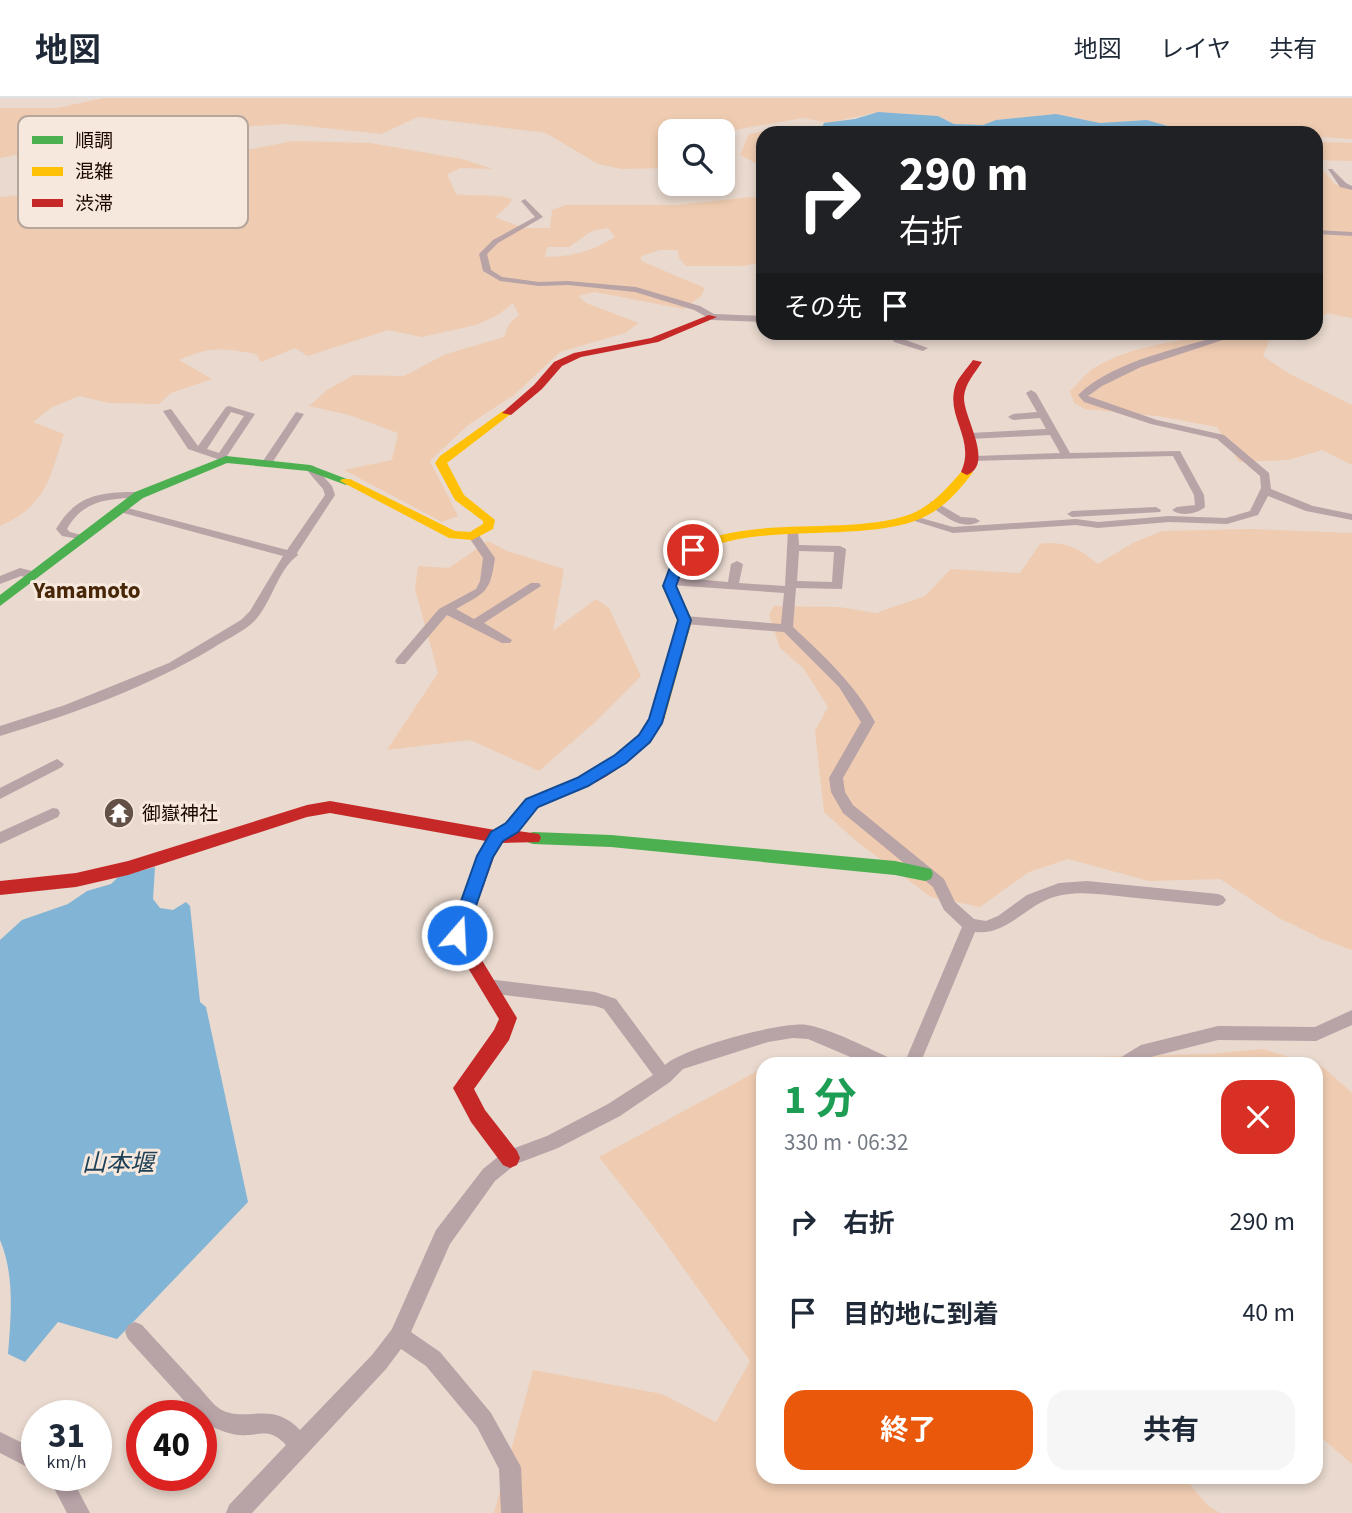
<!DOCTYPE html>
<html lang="ja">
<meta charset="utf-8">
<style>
body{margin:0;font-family:"Source Sans 3","Noto Sans JP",sans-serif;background:#f6f6f7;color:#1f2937;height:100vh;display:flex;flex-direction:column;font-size:26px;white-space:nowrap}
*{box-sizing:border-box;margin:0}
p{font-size:23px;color:#747a83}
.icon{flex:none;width:38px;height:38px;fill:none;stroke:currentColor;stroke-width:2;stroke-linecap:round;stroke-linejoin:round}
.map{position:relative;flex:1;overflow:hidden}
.sheet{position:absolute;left:756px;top:959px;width:567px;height:427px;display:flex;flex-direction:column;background:#fff;border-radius:21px;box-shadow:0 4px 10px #0003}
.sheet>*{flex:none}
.top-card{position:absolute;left:756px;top:28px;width:567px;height:214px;border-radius:21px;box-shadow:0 4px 10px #0003;background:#202124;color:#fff;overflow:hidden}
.tools{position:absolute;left:658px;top:21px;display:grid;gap:14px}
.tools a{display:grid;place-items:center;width:77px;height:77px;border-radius:14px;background:#fff;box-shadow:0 4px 10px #0003;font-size:35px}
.speed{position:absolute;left:21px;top:1302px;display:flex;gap:14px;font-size:35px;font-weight:700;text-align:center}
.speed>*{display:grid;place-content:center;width:91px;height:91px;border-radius:50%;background:#fff;box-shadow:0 4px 10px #0003;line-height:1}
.speed small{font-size:18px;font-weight:400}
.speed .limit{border:10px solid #d22;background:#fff;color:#111}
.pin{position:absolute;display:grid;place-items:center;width:60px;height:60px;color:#fff;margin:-30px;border:4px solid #fff;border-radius:50%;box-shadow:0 2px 7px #0007}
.me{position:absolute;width:77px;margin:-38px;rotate:19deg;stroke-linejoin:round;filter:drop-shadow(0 0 5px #0008)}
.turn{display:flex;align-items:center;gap:24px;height:147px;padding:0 28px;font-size:32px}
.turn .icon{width:91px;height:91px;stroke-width:2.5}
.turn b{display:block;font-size:49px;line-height:60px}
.then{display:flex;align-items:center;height:66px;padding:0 28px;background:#0003;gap:14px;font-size:26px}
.round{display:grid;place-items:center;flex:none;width:74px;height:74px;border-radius:21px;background:#f6f6f7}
.head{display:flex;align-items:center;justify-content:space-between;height:119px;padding:0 28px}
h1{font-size:42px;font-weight:700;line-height:52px;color:#1e9e55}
.action{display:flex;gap:14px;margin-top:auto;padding:14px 28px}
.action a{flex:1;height:80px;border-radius:21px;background:#ea580c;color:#fff;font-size:28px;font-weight:700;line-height:80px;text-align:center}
.action a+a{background:#f6f6f7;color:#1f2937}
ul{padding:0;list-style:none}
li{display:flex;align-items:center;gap:21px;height:91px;padding:0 28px}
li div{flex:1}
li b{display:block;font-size:26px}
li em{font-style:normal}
header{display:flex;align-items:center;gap:42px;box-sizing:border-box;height:98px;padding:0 35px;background:#fff;border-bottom:2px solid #e0e1e3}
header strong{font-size:33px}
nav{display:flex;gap:38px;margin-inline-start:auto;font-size:24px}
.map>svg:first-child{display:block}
.green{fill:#efccb1;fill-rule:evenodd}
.water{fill:#81b4d5}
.building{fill:#cfbaaa}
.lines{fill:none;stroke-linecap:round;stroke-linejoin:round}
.street{fill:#b8a3a7;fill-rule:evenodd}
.fast{fill:#4caf50;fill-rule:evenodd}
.slow{fill:#ffc107;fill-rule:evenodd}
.jam{fill:#c62828;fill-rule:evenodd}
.route{fill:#1a73e8;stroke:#114b97;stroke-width:2}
.labels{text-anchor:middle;stroke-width:6;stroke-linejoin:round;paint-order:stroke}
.poi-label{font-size:19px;fill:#1b0800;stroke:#f7e8dd;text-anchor:start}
.quarter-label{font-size:23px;font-weight:bold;fill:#482708;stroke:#f7e8dd}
.near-water-label{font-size:24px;font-style:italic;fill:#1e4056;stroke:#f7e8dd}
.key{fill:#f7e8dd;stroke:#b5a59b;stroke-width:2}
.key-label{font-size:19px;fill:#1b0800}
</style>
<header>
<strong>地図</strong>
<nav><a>地図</a><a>レイヤ</a><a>共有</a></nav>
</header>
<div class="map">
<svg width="1352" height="1415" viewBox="0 0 1352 1415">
<rect width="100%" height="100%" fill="#e9d9ce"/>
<path class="green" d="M104,0H1352V41L1323,39L1316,42V35H1174L1171,29L1147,22L1100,25L1056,16L996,22L983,27L954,26L938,18L878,14L829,25L803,20L723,34L670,33V62L665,70L622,71L598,66L546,35L418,19L381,36L288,26L253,28L191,42L145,32L0,60V10H57Z
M775,31L795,35H763V69L740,57L749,36Z
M293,43L370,45L462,61L493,71L460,70L447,76L456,96C474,99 494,95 512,101L509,107L495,119L523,130H550L552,112L565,107H676L763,98V164L743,168H686L679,160L678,152H660L641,158V162L648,166L705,190L701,198L684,211L595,194L578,198L586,205L639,225L625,235L560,254L514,297L468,327L430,363L458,418L442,424L344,372L392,362L398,335L349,317L309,308L327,292L354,277L404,278L446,256L504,239L509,226L519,217L513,205L498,217L476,227L422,239L388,232L308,258L295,250L261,264L256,256C223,250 210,248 179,262L212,281L171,295L159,306L109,305L79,298L52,309L33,324L64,336C50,380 46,408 0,428V99L44,94L105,77L163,56L232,55ZM608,130L615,139C592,153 572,159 545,159L547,149H569L592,133Z
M1325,44L1352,45V63L1316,62V46Z
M1316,64L1335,86L1352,92V220L1326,215L1316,227Z
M1222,235H1272L1263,258L1290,276L1352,307V367L1322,352L1288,362L1239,364L1217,329L1157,318L1085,311L1074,305L1070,293C1078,286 1085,276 1094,270C1133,246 1179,244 1222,235Z
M1250,431L1352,435V852L1322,841L1279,820L1220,781L1149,783L1068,761L1029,774L980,809L931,799L856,743L824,714L815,633L828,609L804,571L780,550L769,517L774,508L839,509L876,515L925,498L951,471L1020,475L1040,446C1065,442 1079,451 1098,466L1133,445L1162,433Z
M488,443L507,453L564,471L553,533L596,501L609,510L641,578L594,625L539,673L470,642L387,652L438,575L415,491L418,468L449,470Z
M1263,951L1311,966H1087L1093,959L1210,956Z
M1316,967L1324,970L1352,995V1366L1316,1335Z
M763,970V1379H1184L1208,1408L1220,1415H494L533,1272L662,1296L716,1324L750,1263L654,1129L599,1059Z"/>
<path class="water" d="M878,14L938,18L954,26L983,27L996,22L1056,16L1100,25L1147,22L1171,29L1174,35H1082L1063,29L1032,35H921L900,30L878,31L869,35H819L824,25L855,21Z
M155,769L153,801L160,810L173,812L186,804L190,808L200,904L206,909L248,1104L117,1241L58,1224L25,1264L8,1256C11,1218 15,1178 0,1142V842L22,822L68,806L87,793L111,786L118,779Z"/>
<path class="building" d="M119,706L132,713L118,725L105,718Z"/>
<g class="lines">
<path class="street" d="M1328,71H1332L1346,85L1352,88V92L1340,89Z
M525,101L543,119L498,145L487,156L491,172L502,179L539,184L568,183L636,189L700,208L714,216L763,218V224L712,222L694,212L635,194L568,187L539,188L500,183L483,173L479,156L493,142L535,119L521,103Z
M1316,132L1352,134V138L1316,136Z
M888,234H897L900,240L928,250L923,253L894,244Z
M1232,234H1247L1141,269L1102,288L1088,298L1157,322L1224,337L1269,375L1271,391L1313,408L1352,416V422L1306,413L1268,398L1258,417L1227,426L1169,424L1098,430L1076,427L953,435L905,420L910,417L953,429L1076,421L1098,424L1169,418L1226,420L1250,413L1261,390L1260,378L1217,341L1151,326L1084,304L1078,297C1115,261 1184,250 1232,234Z
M1031,292L1036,295L1070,355L1180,353L1204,397L1205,409C1197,416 1181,419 1172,412L1177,409L1195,407L1194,397L1173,358L971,363V359L975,358L1060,355L1050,337L970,341L965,338L970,335L1046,331L1040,320L1013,322L1008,319L1013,316L1037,314L1026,295Z
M229,308L255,316L227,358L231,361L226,364L188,351L163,313L171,311L198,348L226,309ZM231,314L244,318L219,355L207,351Z
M296,314L304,316L270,368H262L261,366Z
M310,367L314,368L332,388L335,397L297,455L298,457C275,474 272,509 250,527C239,536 225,542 213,550C148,589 73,616 0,638V628L65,607L169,565L241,522L250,513L283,458L116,413V409H124L287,452L325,397L323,391L305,370Z
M127,394H139L144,397L139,400C109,400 83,402 67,431L70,434L85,438V442L62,438L56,431C74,401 93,395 127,394Z
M934,403L961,419L975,420L980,423C963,434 945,418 930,408V404Z
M1156,409L1161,412L1160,414L1072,419L1067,416L1072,413Z
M793,429L798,432L799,447L840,448L846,451L842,491L796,490L793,529C824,558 855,586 875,624L843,680L845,694L853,707L944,781L955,804L974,821L986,823L998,818L1027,797L1059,785L1087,783L1218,796L1223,798L1226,802L1223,806L1218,808C1188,805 1157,802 1127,799C1105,797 1083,793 1062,797C1029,802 1009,838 975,834L920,966H904L962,829L944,812L933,789L843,715L831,694L829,680L861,624L839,589L784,534L685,526L679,522L685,518L781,526L784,495L671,487L665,483L671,479L728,484L731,466L737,463L743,466L739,485L785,488L788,432ZM799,453L834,454L832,484L797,483Z
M474,435L478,436L495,460C490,495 486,494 456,511L474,521L531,485H539L541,488L484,525L512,542L510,545H502L447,517L405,566H397L395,563L397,560L439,511L476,491L480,483L483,460L468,438Z
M20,470L36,474L38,477L32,481L21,478L0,486V478Z
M57,661L64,666L62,669L0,701V690Z
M53,710L58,711L60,715L58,719L0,746V734Z
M488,881L595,894L616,901L665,967C682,950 783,923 807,927C829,930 870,951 892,961L894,966H867L808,941L793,940L768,944L683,971L670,984L620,1018L558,1050L516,1066L495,1083L450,1146L411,1234L440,1254L491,1315L521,1369L523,1415H501L499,1371L477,1329L426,1268L401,1251L386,1271L252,1415H226L229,1407L286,1347C268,1328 260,1339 239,1337C228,1336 215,1330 206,1326L201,1318H198L128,1241L125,1234L128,1227L135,1224L142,1227C160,1247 179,1267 197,1287C204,1294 212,1306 220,1311C246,1326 271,1301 300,1332L372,1257L392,1231L436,1132L483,1071L504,1054L547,1038L608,1006L653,977L604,911L595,908L488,895L482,893L480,888L482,883Z
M1352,912V927L1316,943L1218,942L1151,959L1139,966H1116L1118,961L1141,947L1218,928L1315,929Z
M0,1334L37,1352V1374L0,1355Z
M47,1377H70L90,1415H67Z"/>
<path class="fast" d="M226,358L310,367L352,383L346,387L308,373L227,365L143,400L0,508V497L135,394Z
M533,734L611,737L895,763L931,771L933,776L931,781L925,783L895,777L611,749L533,746L527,744L525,740L527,736Z"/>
<path class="slow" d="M503,313L512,315L447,365L464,397L495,422L493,431L472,442L449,440L340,383L342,381H350L455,433L470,434L483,426V423L455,402L435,365L440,358Z
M967,371L973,374C959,393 944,410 922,420C861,448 730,419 688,464C682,471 679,480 676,488L692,522L665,619L663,623H653L651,619L678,522L662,488C668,477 672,465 682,456C732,413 847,440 911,416C933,407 948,389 963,372Z"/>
<path class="jam" d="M709,217L717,219L658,244L581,259L562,268L542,291L511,317L502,315L534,287L554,264L574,255L651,240Z
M973,262L982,264C975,275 965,285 964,299C963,319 995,365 967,377L961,374C976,341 946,320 955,289C958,279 967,271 973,262Z
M658,614L665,619C647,650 618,675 584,690C570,696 552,700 539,709C531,714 524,726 518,733L539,736L541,740L539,744L502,745L494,759L466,836L517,920L509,942L474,991L485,1012L517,1053L520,1060L517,1067L510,1070L503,1067L471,1024L453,990L494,932L499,921L448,837L478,758L486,743L330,715L307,719L128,777L76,789L0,797V783L76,775L128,763L307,707L330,703L495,732L506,725L526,701L578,680L615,657L639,636L653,615Z"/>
</g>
<path class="route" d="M693,449L699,452L683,469L676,488L691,522L662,625L650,644L626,665L588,688L538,709L518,734L503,743L493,759L464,842L457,844L451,842L449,837L477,758L491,734L506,725L526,701L577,680L615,657L639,637L649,621L678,522L663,488L672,464Z"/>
<defs>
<g id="temple-disc" transform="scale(1.575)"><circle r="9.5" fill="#635148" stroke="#f7e8dd"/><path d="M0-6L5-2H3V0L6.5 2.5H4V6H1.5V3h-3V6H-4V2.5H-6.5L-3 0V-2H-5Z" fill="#fff"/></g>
</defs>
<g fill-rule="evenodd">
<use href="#temple-disc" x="119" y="715"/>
</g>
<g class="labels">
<g class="poi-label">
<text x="142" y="722">御嶽神社</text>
</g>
<g class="quarter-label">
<text x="87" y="500">Yamamoto</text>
</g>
<g class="near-water-label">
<text x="118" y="1073">山本堰</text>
</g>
</g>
<rect x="18" y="18" width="230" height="112" rx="10" class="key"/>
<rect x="32" y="38" width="31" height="8" fill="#4caf50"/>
<rect x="32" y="69" width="31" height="9" fill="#ffc107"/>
<rect x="32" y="101" width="31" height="8" fill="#c62828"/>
<g class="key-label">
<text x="75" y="49">順調</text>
<text x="75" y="80">混雑</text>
<text x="75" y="112">渋滞</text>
</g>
</svg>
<div class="tools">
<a><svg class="icon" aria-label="search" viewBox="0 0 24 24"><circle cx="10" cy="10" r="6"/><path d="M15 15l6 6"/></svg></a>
</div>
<div class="speed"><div>31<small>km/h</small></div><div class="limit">40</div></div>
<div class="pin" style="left:693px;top:452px;background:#d93025"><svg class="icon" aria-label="arrive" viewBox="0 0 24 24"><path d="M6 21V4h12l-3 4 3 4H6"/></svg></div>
<svg class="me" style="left:457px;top:837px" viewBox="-20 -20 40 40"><circle r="17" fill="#1a73e8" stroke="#fff" stroke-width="3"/><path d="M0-11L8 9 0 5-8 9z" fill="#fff"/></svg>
<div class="top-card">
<div class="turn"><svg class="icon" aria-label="right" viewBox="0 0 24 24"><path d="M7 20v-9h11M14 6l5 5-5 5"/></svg><div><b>290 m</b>右折</div></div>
<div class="then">その先<svg class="icon" aria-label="arrive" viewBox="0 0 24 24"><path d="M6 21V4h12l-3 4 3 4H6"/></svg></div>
</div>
<section class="sheet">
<div class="head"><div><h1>1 分</h1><p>330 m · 06:32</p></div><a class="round" style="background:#d93025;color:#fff"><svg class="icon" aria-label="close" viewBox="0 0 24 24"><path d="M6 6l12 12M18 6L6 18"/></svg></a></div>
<ul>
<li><svg class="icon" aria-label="right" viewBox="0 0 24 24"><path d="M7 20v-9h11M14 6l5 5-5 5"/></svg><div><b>右折</b></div><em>290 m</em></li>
<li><svg class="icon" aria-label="arrive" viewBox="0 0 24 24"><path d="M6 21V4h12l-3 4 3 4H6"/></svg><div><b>目的地に到着</b></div><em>40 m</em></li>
</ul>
<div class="action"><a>終了</a><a>共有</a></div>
</section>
</div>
